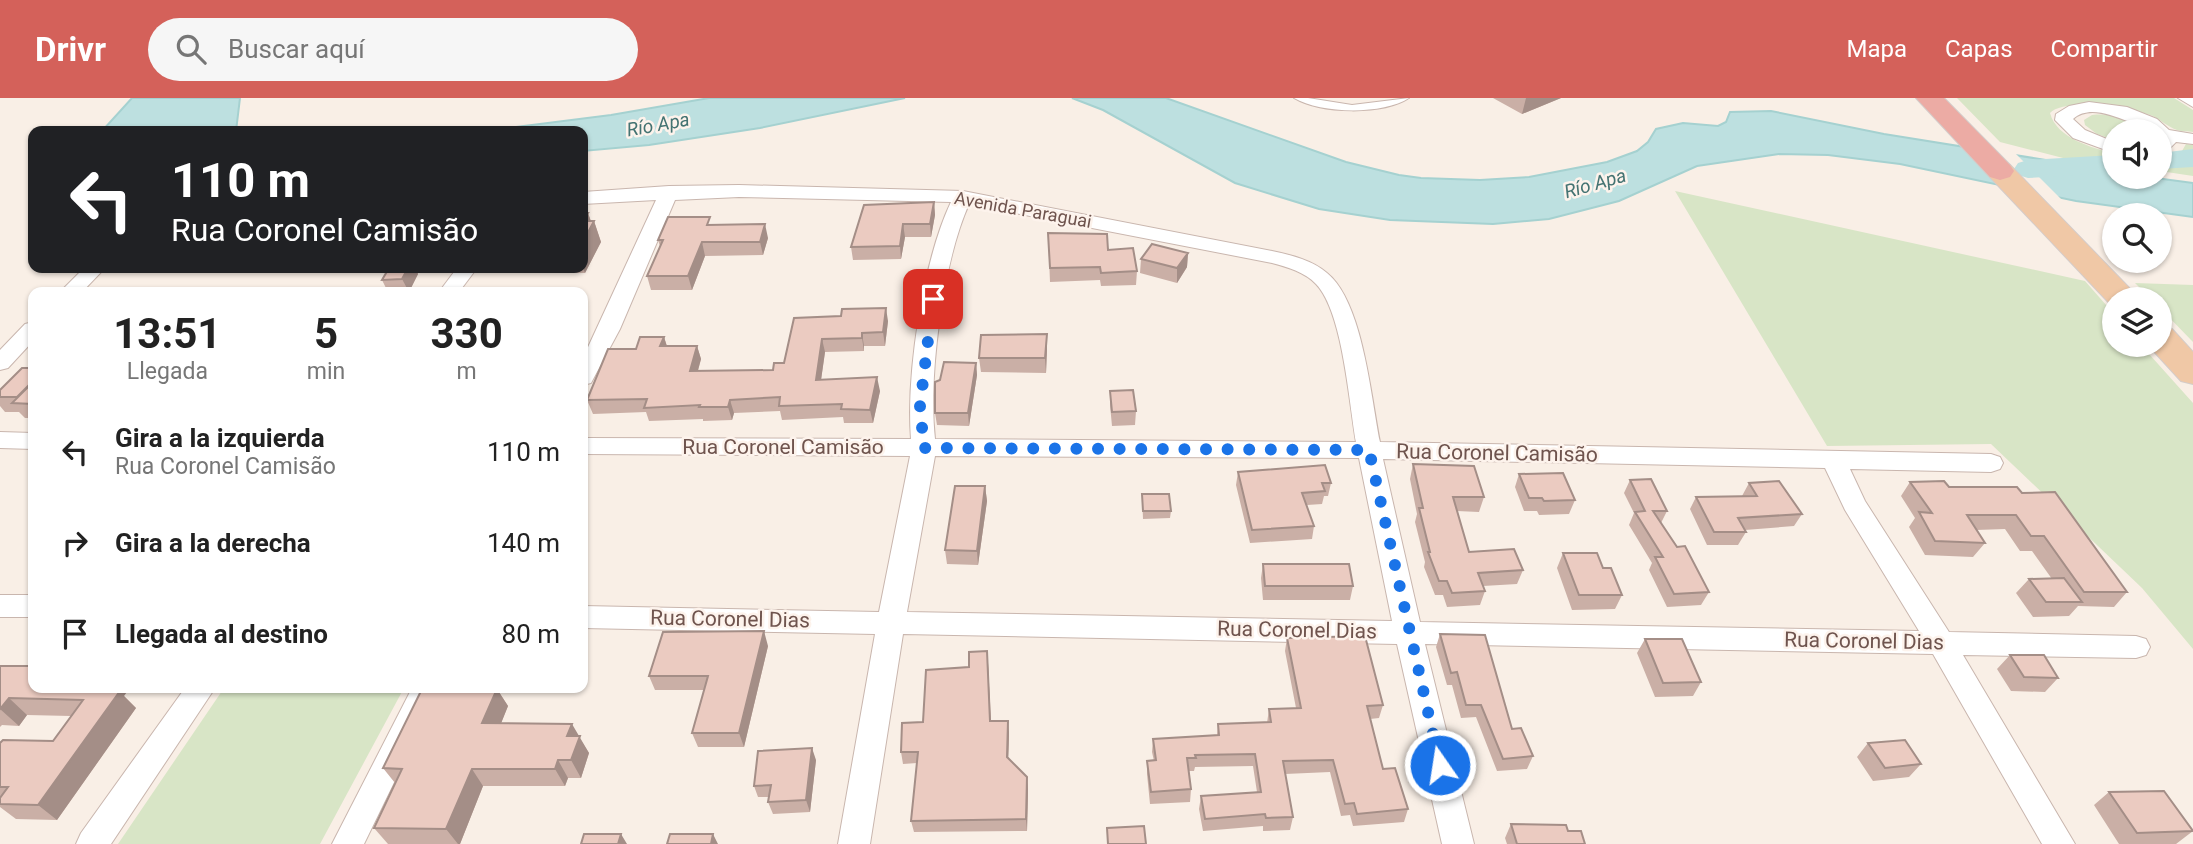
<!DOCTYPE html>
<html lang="es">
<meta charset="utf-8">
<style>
body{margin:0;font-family:Roboto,sans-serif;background:#f6f6f6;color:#222;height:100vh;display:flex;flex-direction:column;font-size:26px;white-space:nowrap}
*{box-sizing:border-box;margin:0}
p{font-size:23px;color:#767676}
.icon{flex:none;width:38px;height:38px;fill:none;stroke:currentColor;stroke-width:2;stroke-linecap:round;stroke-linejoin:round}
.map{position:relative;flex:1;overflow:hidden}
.side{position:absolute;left:28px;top:189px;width:560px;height:406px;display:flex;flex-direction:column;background:#fff;border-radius:14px;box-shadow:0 2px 5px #0004}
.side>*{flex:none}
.guide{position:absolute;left:28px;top:28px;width:560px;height:147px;border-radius:14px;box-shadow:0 2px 5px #0004;background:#202124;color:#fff;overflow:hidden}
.controls{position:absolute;left:2102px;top:21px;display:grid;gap:14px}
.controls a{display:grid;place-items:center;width:70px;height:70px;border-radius:50%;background:#fff;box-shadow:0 2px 5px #0004;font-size:35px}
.pin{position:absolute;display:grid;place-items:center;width:60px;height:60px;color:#fff;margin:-30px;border-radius:14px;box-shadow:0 4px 10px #0006}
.me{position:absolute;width:77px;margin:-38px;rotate:347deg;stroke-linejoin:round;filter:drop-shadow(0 0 5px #0008)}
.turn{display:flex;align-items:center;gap:24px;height:147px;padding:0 28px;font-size:32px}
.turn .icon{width:91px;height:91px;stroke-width:2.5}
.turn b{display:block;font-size:49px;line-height:60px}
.eta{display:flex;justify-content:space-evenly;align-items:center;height:119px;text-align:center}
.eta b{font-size:42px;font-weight:700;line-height:49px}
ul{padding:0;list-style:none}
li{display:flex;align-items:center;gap:21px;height:91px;padding:0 28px}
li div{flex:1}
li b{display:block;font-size:26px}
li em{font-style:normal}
header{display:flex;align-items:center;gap:42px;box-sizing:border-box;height:98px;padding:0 35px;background:#d4615a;color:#fff}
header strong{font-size:33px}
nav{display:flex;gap:38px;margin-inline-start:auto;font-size:24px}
.search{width:490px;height:63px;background:#f6f6f6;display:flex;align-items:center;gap:18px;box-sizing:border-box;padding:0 24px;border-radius:38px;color:#767676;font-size:26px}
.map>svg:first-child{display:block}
.green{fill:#d8e5c6}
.water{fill:#bde0e0;stroke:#a5d1d0;stroke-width:2}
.pier{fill:#f9efe6}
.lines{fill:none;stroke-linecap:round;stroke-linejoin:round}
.river{fill:#bde0e0;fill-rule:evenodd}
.lane-casing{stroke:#c9b6ae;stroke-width:2}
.street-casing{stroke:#c9b6ae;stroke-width:2}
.primary-casing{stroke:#d4ccca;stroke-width:2}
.highway-casing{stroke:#d4ccca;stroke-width:2}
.lane{fill:#fff;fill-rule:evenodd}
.street{fill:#fff;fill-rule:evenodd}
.primary{fill:#f0c8a6;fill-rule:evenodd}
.highway{fill:#ecaba4;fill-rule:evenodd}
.wall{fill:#caafa6}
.shaded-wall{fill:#a48e87}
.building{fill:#ebcbc1;stroke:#a48e87;stroke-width:2}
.route{stroke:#1a73e8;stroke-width:12;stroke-dasharray:0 21.6}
.labels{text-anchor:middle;stroke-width:5;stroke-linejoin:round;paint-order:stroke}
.far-street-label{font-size:18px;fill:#6f544e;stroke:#fdf3ec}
.far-water-label{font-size:19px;font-style:italic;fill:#447372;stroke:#fdf3ec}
.street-label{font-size:21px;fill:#6f544e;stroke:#fdf3ec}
</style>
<header>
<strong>Drivr</strong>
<div class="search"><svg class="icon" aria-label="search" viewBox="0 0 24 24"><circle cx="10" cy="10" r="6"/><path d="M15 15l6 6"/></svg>Buscar aquí</div>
<nav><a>Mapa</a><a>Capas</a><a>Compartir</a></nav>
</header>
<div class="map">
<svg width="2193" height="746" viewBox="0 0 2193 746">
<rect width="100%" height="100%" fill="#f9efe6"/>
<path class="green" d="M1957,0H2174L2193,12V34C2188,33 2182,34 2177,32C2168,29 2161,22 2153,18C2131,9 2063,0 2050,15C2057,41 2092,49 2114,56V65L2085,59L2067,61L2000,44Z
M2092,17C2111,15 2133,20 2148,33H2114V42L2097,36L2085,27L2084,22Z
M2186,46L2193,47V78L2160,73V60L2182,53Z
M1675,93L2085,183L2114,216V247H2141L2193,305V551L2142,490L1991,346L1827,348Z
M2135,185L2193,187V244L2160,210V201H2151Z
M224,590H404L320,746H118Z"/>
<path class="water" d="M132,0H240L236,33H102Z
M709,0H905L760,30L649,47L583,53V33H484L611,17Z
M1072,0H1166L1346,64L1399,77L1421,80L1480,82L1529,79L1607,64L1637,53L1648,44L1656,31L1683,25L1718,28L1726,24L1730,14L1771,13L1884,36L2114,73V79H2148L2193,85V119L2076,103L1900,66L1828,57L1779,56L1697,68L1619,103L1549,121L1493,126L1390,122L1319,111L1235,85L1103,12Z"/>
<path class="pier" d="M1959,45L2014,54L2065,105L2001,90Z"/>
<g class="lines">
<path class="river" d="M2193,51V69L2160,71V55Z
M2114,57V75L2028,80L2018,77L2014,71L2018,65L2028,62Z"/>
<g class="lane-casing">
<path id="lane" d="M1294,0H1308L1352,7L1409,0C1383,17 1321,16 1294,0Z"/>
</g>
<g class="street-casing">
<path id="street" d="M2178,0H2193V9Z
M2089,4L2127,9L2157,21L2169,32L2193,36V46L2176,44L2166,54L2160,55V33C2138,33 2096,0 2073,21L2085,32L2114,44V55L2073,40L2055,22L2056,16L2069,8Z
M739,87L963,93L1272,153C1291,157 1312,162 1327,175C1363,204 1371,300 1380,344L1991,356L2000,359L2003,365L2000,371L1991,374L1850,371L1865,403L1949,534L2136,538L2146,541L2150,549L2146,557L2136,560L1963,557L2075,746H2042L1933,556L1425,546L1474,746H1442L1397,546L903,536L870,746H838L875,536L583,530V508L879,514L910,358L583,356V340L911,341C906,276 923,163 951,104L739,99L675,102L620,231L591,285L583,287V260L656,102L583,106V94L669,88ZM969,106L1272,165C1287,169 1305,174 1316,186C1343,214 1349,305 1356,344L935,341C928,278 943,164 969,106ZM935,358L1359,360L1392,523L907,514ZM1383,361L1825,370L1845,412L1919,533L1420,524Z
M84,170H105L82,194H60Z
M457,170H477L459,194H439Z
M33,224V243L8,270L0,272V252L25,226Z
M0,334L33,335V351L0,350Z
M0,497H33V519H0Z
M185,590H215L111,746H76L81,735Z
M412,590H440L364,746H332Z"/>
</g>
<g class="primary-casing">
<path id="primary" d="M2000,64L2010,67L2140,201H2114L2112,208L1990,79L1986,73L1990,67Z
M2160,228L2172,231L2193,254V286L2181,283L2148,247H2160Z"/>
</g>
<g class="highway-casing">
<path id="highway" d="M1916,0H1944L2010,67L2014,73L2010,79L2000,82L1990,79Z"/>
</g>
<use href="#lane" class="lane"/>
<use href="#street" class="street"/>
<use href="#primary" class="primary"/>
<use href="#highway" class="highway"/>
</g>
<path class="wall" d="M1493,0H1561L1522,16Z
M934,104L935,117L931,139H905L901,161L853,162L851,149Z
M583,115H588L591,123H594L601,144L585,175L523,174L521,170H583Z
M712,127L768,140L763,157L705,158L692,192H651L647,178L660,148L658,142Z
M1048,135L1108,152L1137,173L1136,187L1101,188L1100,182L1050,184Z
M1188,155L1187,169L1177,185L1140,175L1141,161Z
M389,170H415L418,176L409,194H388L382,182Z
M794,220L888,223L885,248H864V253L825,254L821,282L880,293L873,325H844L843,319L782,322L780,313L734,315L732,322L703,323V321L649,323L646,314L593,316L587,302L636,251L664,239L667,248H697L701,261L698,273L773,272L784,265Z
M1047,236V250L1046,275L981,274L979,260Z
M976,265L977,277L969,328L937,327L935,315Z
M33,270V320H25L19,314H5L0,308V292Z
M1110,293L1136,313L1135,327L1112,328L1110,307Z
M1413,366L1484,399L1479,414L1457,413L1469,454L1523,472L1517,486L1483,488L1485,493L1480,507L1447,509L1443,497H1435L1424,469L1425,464L1415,424L1417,416L1410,381Z
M1238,374L1331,385L1328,398H1324L1322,406L1307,407L1314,428L1312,441L1250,445L1236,387Z
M1519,376L1575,402L1569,416L1539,417L1537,413H1524L1515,389Z
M1630,382L1667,413L1661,425L1709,494L1701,507L1667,509L1649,472L1652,465L1629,427L1634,415L1624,395Z
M1910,384L1949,389L2022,395L2127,494L2114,509L2078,508L2069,518L2033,519L2016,495L2029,481H2052L2032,453H2020L2005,431L1976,432L1985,445L1973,459L1925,457L1909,429L1915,420L1901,398Z
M1749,385L1802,416L1794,428L1745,432L1746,434L1738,447H1707L1690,411L1696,399L1742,398Z
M985,388L987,403L978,467L947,466L945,452Z
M1142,396L1171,413L1170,420L1143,421Z
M1563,455L1603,470L1622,497L1615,511L1572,512L1557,470Z
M1263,466L1353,488L1350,502H1263L1261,480Z
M1440,536L1533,658L1527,671L1497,673L1476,619L1461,620L1452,587H1447L1436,549Z
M1287,540L1383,607L1379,620L1370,621L1383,671L1408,711L1404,724L1353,728L1350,717L1341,718L1330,674L1285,676L1293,719L1290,732L1263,733V728L1203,733L1199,711L1201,698L1257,694L1253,668L1195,669L1194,673H1189L1191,691L1190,704L1150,706L1147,676V663H1154L1152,654L1153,641L1217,637L1218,626L1267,625L1269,611L1296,610L1285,553Z
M1645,541L1701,584L1693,598L1655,599L1637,555Z
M768,548L744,649H698L692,635L704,592H655L649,578Z
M2010,557L2058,580L2045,594L2011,593L1997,571Z
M988,565L991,623L1009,634L1008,661L1027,679L1028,691L1027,733L914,734L911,723L917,665L903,666L901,654L923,624L969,569Z
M0,568L124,598L136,610L57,722L16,721L0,709V645L53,643L71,618L27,617L19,628L2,627L0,629Z
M497,591L508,608L501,625L578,638L589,655L581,680H568L565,688H483L460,746H388L374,730L395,685L383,670Z
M1868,645L1921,666L1909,679L1873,683L1857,659Z
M816,662L810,714L773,716L768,704L769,699H758L754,688Z
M2109,694L2193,733L2176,746H2119L2094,707Z
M1511,726L1568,733L1585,746H1507L1505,740Z"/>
<path class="shaded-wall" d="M1526,0H1561L1522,16Z
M934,104L935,117L931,139L930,126Z
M588,115L592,127L594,123L601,144L585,175L583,170V123Z
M765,126L768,140L763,157L760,144Z
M903,126L905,139L901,161L900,148Z
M702,144L705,158L692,192L688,178Z
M1188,155L1187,169L1177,185V170Z
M408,170H415L418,176L409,194L402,181Z
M886,210L888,223L885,248L883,234Z
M862,235L864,248V253L862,240Z
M1047,236V250L1046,275L1045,260Z
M664,239L668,252L660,248Z
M822,241L825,254L819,296L816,282Z
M697,248L701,261L694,286L690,273Z
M976,265L977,277L969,328L968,315Z
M877,279L880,293L873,325L870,312Z
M730,302L734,315L732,322L728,309Z
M985,388L987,403L978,467L977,453Z
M764,533L768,548L744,649L739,635Z
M987,553L988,565L991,634L990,623Z
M102,590H130L124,598L136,610L57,722L38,707Z
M497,591L508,608L494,643L482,625Z
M9,600L27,617L19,628L0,611Z
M1008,623L1009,634L1008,671L1007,659Z
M572,626L589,655L581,680L571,662L567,638Z
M812,650L816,662L810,714L806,702Z
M558,662L568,680L565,688L555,671Z
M472,671L483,688L460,746H458L446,731Z
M1027,679L1028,691L1027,733L1026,721Z
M621,736L627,746H618Z
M713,736L718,746H711Z"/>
<path class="building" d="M934,104L930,126H903L900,148L851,149L864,107Z
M583,115H588L583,123H594L583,144Z
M668,119H710L707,127L765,126L760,144H702L688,178H647L663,142H658Z
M1048,135L1107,136L1108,152L1133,150L1137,173L1101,175L1100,169L1050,170Z
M1152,146L1188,155L1177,170L1141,161Z
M389,170H408L402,181L382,182Z
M886,210L883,234L862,235V240L822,241L816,282L877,279L870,312L841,311L842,306L779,308L780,299L730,302L728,309H699L700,307L644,310L647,301L587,302L608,251H636L640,239H664L660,248H697L690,273L773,272L774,265H784L794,220L841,218L842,211Z
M1047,236L1045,260H979L981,237Z
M944,264L976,265L968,315H935V284L940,282Z
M22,270H33V283L17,299H0V292Z
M30,287H33V306L12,305Z
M1133,292L1136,313L1112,314L1110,293Z
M1413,366L1474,368L1484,399H1453L1469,454L1514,451L1523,472L1478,475L1485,493L1452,495L1447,483H1439L1428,454H1430L1419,410H1423Z
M1325,367L1331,385H1322L1325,393L1302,395L1314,428L1252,432L1238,374Z
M1563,375L1575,402L1544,403L1542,400H1529L1519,376Z
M1651,381L1667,413H1653L1677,449L1685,448L1709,494L1674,496L1655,459H1663L1635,414L1645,413L1630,382Z
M1779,383L1802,416L1738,420L1746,434H1714L1696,399L1757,398L1749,385Z
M1944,383L1949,389H2017L2022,395L2055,394L2127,494H2084L2044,438H2031L2016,417H1967L1985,445L1935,443L1919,414L1932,415L1910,384Z
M955,388H985L977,453L945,452Z
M1142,396H1169L1171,413H1143Z
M1563,455H1597L1603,470H1611L1622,497H1579Z
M1263,466H1349L1353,488H1265Z
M2064,480L2082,504H2046L2029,481Z
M764,533L739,635H692L708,578H649L663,534Z
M1440,536L1485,537L1512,631L1521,630L1533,658L1503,661L1481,607H1466L1457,574L1451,575Z
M1365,538L1383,607L1367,608L1383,671L1395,670L1408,711L1357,716L1354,705L1345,706L1333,662L1283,663L1293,719L1266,720L1265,716L1205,721L1201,698L1261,694L1255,656L1195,657L1196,660H1187L1191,691L1151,694L1147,663L1156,662L1153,641L1219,637L1218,626L1271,624L1269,611L1301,610L1287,540Z
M1645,541H1682L1701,584L1663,585Z
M987,553L990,623H1008L1007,659L1027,679L1026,721L911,723L918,654H901L902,625L923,624L926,572L969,569V554Z
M2010,557H2044L2058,580L2024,579Z
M0,568H33V590H102L99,593H120L38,707L0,706V700L8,689H0V645L3,642L53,643L83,602L9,600L0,611Z
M422,591H497L482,625L572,626L567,638H580L571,662H558L555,671H472L446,731L374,730L402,671L383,670Z
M1905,642L1921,666L1885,670L1868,645Z
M812,650L806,702L768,704L771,687L754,688L758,653Z
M2164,693L2193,733L2137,735L2109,694Z
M1511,726L1566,727L1568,733H1581L1585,746H1517Z
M1144,728L1146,746H1108L1107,730Z
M584,736H621L618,746H581Z
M670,736H713L711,746H667Z"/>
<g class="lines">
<path class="route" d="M933,201L920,308L924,350L1369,352L1440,667"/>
</g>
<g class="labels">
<g class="far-street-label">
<text transform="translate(1023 112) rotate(10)" y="6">Avenida Paraguai</text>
</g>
<g class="far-water-label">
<text transform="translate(658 26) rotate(-10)" y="7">Río Apa</text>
<text transform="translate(1595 85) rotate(-16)" y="7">Río Apa</text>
</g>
<g class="street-label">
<text x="783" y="356">Rua Coronel Camisão</text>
<text transform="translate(1497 355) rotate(1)" y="7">Rua Coronel Camisão</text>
<text transform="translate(730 521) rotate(1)" y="7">Rua Coronel Dias</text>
<text transform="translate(1297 532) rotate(1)" y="7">Rua Coronel Dias</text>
<text transform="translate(1864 543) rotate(1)" y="7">Rua Coronel Dias</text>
</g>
</g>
</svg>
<div class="controls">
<a><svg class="icon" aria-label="sound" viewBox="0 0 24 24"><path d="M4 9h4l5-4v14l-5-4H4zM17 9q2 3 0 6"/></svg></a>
<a><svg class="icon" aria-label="search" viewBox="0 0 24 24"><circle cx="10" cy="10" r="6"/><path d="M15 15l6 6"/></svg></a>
<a><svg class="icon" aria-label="layers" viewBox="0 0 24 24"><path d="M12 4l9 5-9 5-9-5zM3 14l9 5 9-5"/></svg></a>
</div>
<div class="pin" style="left:933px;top:201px;background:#d93025"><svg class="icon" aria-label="arrive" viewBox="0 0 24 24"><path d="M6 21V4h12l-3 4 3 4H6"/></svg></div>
<svg class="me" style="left:1440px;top:667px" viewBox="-20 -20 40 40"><circle r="17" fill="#1a73e8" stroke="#fff" stroke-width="3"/><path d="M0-11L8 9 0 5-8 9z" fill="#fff"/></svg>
<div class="guide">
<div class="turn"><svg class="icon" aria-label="left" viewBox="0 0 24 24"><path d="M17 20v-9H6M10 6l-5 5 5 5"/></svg><div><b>110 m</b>Rua Coronel Camisão</div></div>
</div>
<section class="side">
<div class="eta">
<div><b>13:51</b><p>Llegada</p></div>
<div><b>5</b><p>min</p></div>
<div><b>330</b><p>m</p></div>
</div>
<ul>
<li><svg class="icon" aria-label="left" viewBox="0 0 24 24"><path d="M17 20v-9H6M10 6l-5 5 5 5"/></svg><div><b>Gira a la izquierda</b><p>Rua Coronel Camisão</p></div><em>110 m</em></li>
<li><svg class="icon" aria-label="right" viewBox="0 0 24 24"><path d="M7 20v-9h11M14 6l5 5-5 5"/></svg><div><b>Gira a la derecha</b></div><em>140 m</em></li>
<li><svg class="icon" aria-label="arrive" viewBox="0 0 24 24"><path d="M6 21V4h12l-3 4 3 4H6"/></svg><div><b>Llegada al destino</b></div><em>80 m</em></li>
</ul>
</section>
</div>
